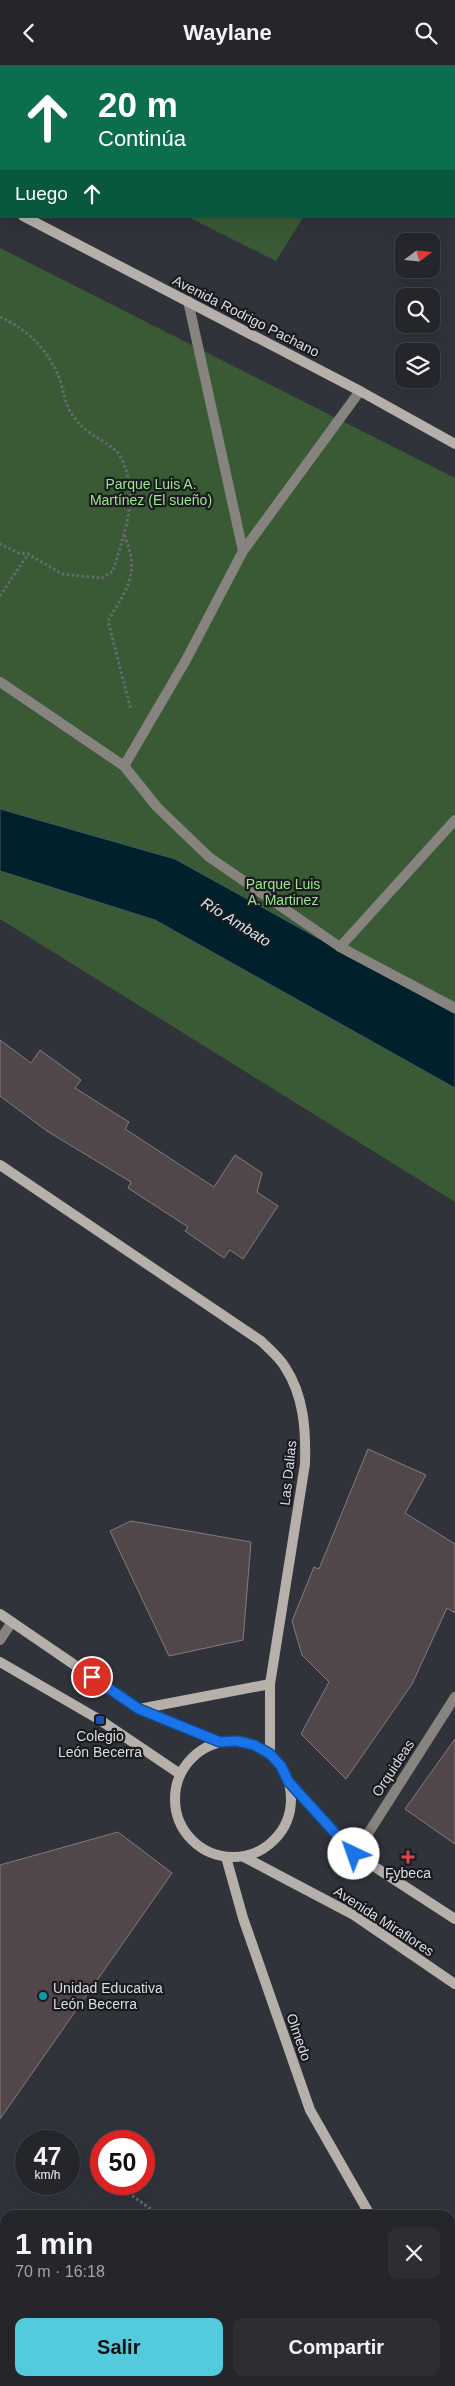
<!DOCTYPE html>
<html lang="es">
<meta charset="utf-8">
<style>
body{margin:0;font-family:Arial,sans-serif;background:#2d2e34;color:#f1f3f6;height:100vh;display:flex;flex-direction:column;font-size:19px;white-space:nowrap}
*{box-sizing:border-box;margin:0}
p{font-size:16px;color:#a3a5a9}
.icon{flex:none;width:28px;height:28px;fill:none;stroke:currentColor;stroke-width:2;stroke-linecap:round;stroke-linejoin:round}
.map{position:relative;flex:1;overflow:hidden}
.side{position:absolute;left:0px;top:2145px;width:455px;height:176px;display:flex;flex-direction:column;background:#25262c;border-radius:15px 15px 0 0;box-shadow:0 5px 20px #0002,0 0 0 1px #424348}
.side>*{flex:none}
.guide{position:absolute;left:0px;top:0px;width:455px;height:152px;box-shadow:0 5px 20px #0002,0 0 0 1px #424348;background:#0b6e4f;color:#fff;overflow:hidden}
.needle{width:32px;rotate:74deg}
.controls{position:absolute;left:395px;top:168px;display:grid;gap:10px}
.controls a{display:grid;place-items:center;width:45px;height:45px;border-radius:10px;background:#25262c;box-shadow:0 5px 20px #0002,0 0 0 1px #424348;font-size:25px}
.speed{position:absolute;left:15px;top:2065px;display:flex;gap:10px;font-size:25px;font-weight:700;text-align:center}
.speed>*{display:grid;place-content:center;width:65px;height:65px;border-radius:50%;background:#25262c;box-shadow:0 5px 20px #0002,0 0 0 1px #424348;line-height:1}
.speed small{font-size:12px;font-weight:400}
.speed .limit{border:8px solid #d22;background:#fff;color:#111}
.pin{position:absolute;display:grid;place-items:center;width:42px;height:42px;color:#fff;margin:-21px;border:2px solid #fff;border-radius:50%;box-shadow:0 1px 5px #0007}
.me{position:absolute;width:55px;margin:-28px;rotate:318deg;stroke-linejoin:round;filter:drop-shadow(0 0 4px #0008)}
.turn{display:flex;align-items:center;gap:18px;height:105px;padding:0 15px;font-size:22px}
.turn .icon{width:65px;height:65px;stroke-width:2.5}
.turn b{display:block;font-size:35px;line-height:42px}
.then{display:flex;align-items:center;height:48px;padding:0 15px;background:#0003;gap:10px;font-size:19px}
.round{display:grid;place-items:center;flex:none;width:52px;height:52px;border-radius:10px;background:#2d2e34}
.headline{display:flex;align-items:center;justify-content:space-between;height:85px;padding:0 15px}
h1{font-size:30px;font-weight:700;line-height:38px}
.button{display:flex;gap:10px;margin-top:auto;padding:10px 15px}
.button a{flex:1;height:58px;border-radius:10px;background:#54cadd;color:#111;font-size:20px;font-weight:700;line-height:58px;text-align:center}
.button a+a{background:#2d2e34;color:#f1f3f6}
header{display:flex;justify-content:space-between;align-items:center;height:65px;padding:0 15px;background:#25262c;font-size:22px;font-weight:700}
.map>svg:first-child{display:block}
.green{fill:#395a34}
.water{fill:#00202b;stroke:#425962}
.building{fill:#514649;stroke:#867a7d}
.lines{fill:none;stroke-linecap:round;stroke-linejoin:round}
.path{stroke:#686971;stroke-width:3;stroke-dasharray:2.5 2.5;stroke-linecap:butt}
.lane{stroke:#87837f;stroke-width:10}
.street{stroke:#87837f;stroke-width:10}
.secondary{stroke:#b6b0aa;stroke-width:10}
.route-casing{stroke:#114b97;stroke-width:12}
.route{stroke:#1a73e8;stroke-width:9}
.transit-dot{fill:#1a4fb4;stroke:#1a1b1f;stroke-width:2}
.health-dot{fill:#e0444e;stroke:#1a1b1f;stroke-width:2}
.culture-dot{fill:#0f9aa8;stroke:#1a1b1f;stroke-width:2}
.labels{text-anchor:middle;stroke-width:4.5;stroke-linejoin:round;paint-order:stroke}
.street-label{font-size:14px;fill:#dcdde3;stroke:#1a1b1f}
.park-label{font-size:14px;fill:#9ce78f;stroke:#1a1b1f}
.poi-label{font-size:14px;fill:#dcdde3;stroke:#1a1b1f}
.water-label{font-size:15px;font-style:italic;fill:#d1e8f2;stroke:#1a1b1f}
</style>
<header><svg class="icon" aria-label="back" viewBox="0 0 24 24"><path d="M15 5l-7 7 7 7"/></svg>Waylane<svg class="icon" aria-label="search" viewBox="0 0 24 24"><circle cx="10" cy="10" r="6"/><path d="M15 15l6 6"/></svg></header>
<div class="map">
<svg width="455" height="2321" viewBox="0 0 455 2321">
<rect width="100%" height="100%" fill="#31333b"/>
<path class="green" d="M148,0H400L147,1Z
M186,151H304L276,196Z
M0,183L455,413V1137L0,854Z"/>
<path class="water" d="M0,744L175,794L455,949V1023L155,855L0,806Z"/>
<path class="building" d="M0,975L31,998L40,985L81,1015L75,1023L129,1057L125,1064L214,1122L235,1090L262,1108L257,1127L278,1141L243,1194L230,1185L224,1193L185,1166L188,1162L128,1123L131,1117L47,1066L0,1031Z
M368,1384L426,1410L405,1448L455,1479V1548L447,1543L412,1619L346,1714L301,1669L329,1617L302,1590L292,1556L314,1502L319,1504Z
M131,1456L251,1477L243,1575L169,1591L110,1466Z
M455,1674V1779L405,1744Z
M118,1767L172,1808L0,2054V1800Z"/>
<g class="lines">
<path class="path" d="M0,252C25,263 47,283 58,310C64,324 64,340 74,352C87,371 105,374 118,388C122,393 126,403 127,409C137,437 121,479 113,506L102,513L62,509L28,489L19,488L0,479
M124,470C141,508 127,524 108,556L131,645
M0,531L28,489
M91,2101L101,2108
M116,2119L159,2150
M398,2316L444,2321"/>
<path class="lane" d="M188,236L243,486
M360,326L243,486L186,595L124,701L157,742L209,792L340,882L455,943
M0,617L124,701"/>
<path class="street" d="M340,882L455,755
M0,1575L12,1557
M355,1789L455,1632
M0,2268L5,2271
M81,2316L89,2321"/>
<path class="secondary" d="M0,139L1,140
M23,151L360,326L455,379
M0,1100L261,1276C269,1284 279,1292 285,1302C304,1331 306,1365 305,1399L270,1619V1689
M0,1549L139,1644L220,1677
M0,1597L100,1655L180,1709
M139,1644L270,1619
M175 1734a58 58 0 1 1 116 0a58 58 0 1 1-116 0Z
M289,1717L355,1789L455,1854
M226,1792L243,1853L310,2045L370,2150
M244,1792L354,1850L455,1919
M450,2257L455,2262"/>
</g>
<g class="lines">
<g class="route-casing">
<path id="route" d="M92,1612L139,1644L220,1677L237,1676L254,1680L270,1689L281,1701L288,1716L354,1789"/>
</g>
<use href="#route" class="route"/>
</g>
<rect class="transit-dot" x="95" y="1650" width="10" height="10" rx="2.5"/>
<path class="health-dot" d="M405.5 1784.5h5v5h5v5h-5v5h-5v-5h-5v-5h5z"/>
<circle class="culture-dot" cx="43" cy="1931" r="5"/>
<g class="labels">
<g class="street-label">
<text transform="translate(246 251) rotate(27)" y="5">Avenida Rodrigo Pachano</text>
<text transform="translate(288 1408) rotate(-84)" y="5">Las Dalias</text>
<text transform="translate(393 1703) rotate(-57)" y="5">Orquideas</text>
<text transform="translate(384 1856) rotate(33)" y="5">Avenida Miraflores</text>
<text transform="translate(299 1972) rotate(71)" y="5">Olmedo</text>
</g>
<g class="park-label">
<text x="151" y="424">Parque Luis A.<tspan x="151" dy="16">Martínez (El sueño)</tspan></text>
<text x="283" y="824">Parque Luis<tspan x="283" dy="16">A. Martinez</tspan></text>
</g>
<g class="poi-label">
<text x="100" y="1676">Colegio<tspan x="100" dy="16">León Becerra</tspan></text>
<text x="408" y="1813">Fybeca</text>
<text x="53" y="1928" text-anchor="start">Unidad Educativa<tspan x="53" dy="16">León Becerra</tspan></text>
</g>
<g class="water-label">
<text transform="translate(236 857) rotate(32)" y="5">Río Ambato</text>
</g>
</g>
</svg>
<div class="controls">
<a><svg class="needle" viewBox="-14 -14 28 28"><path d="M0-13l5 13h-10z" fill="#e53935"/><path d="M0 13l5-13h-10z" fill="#a3a5a9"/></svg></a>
<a><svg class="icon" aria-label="search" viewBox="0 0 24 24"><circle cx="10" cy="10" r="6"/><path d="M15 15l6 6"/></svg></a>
<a><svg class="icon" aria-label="layers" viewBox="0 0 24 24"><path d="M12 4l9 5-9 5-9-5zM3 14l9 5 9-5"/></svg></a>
</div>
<div class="speed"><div>47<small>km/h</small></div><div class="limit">50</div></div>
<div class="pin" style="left:92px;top:1612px;background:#d93025"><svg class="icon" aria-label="arrive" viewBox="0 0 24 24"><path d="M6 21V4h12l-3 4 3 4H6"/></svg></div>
<svg class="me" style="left:354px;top:1789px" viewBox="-20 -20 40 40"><circle r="19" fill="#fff"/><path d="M0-13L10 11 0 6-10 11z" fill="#1a73e8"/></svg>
<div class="guide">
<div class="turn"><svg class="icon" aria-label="ahead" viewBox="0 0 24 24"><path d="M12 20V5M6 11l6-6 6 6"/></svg><div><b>20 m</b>Continúa</div></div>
<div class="then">Luego<svg class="icon" aria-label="ahead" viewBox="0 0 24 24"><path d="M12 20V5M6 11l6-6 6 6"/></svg></div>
</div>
<section class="side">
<div class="headline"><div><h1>1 min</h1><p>70 m · 16:18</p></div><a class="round"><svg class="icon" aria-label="close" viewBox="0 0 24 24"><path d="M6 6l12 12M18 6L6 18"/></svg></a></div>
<div class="button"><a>Salir</a><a>Compartir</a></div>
</section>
</div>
